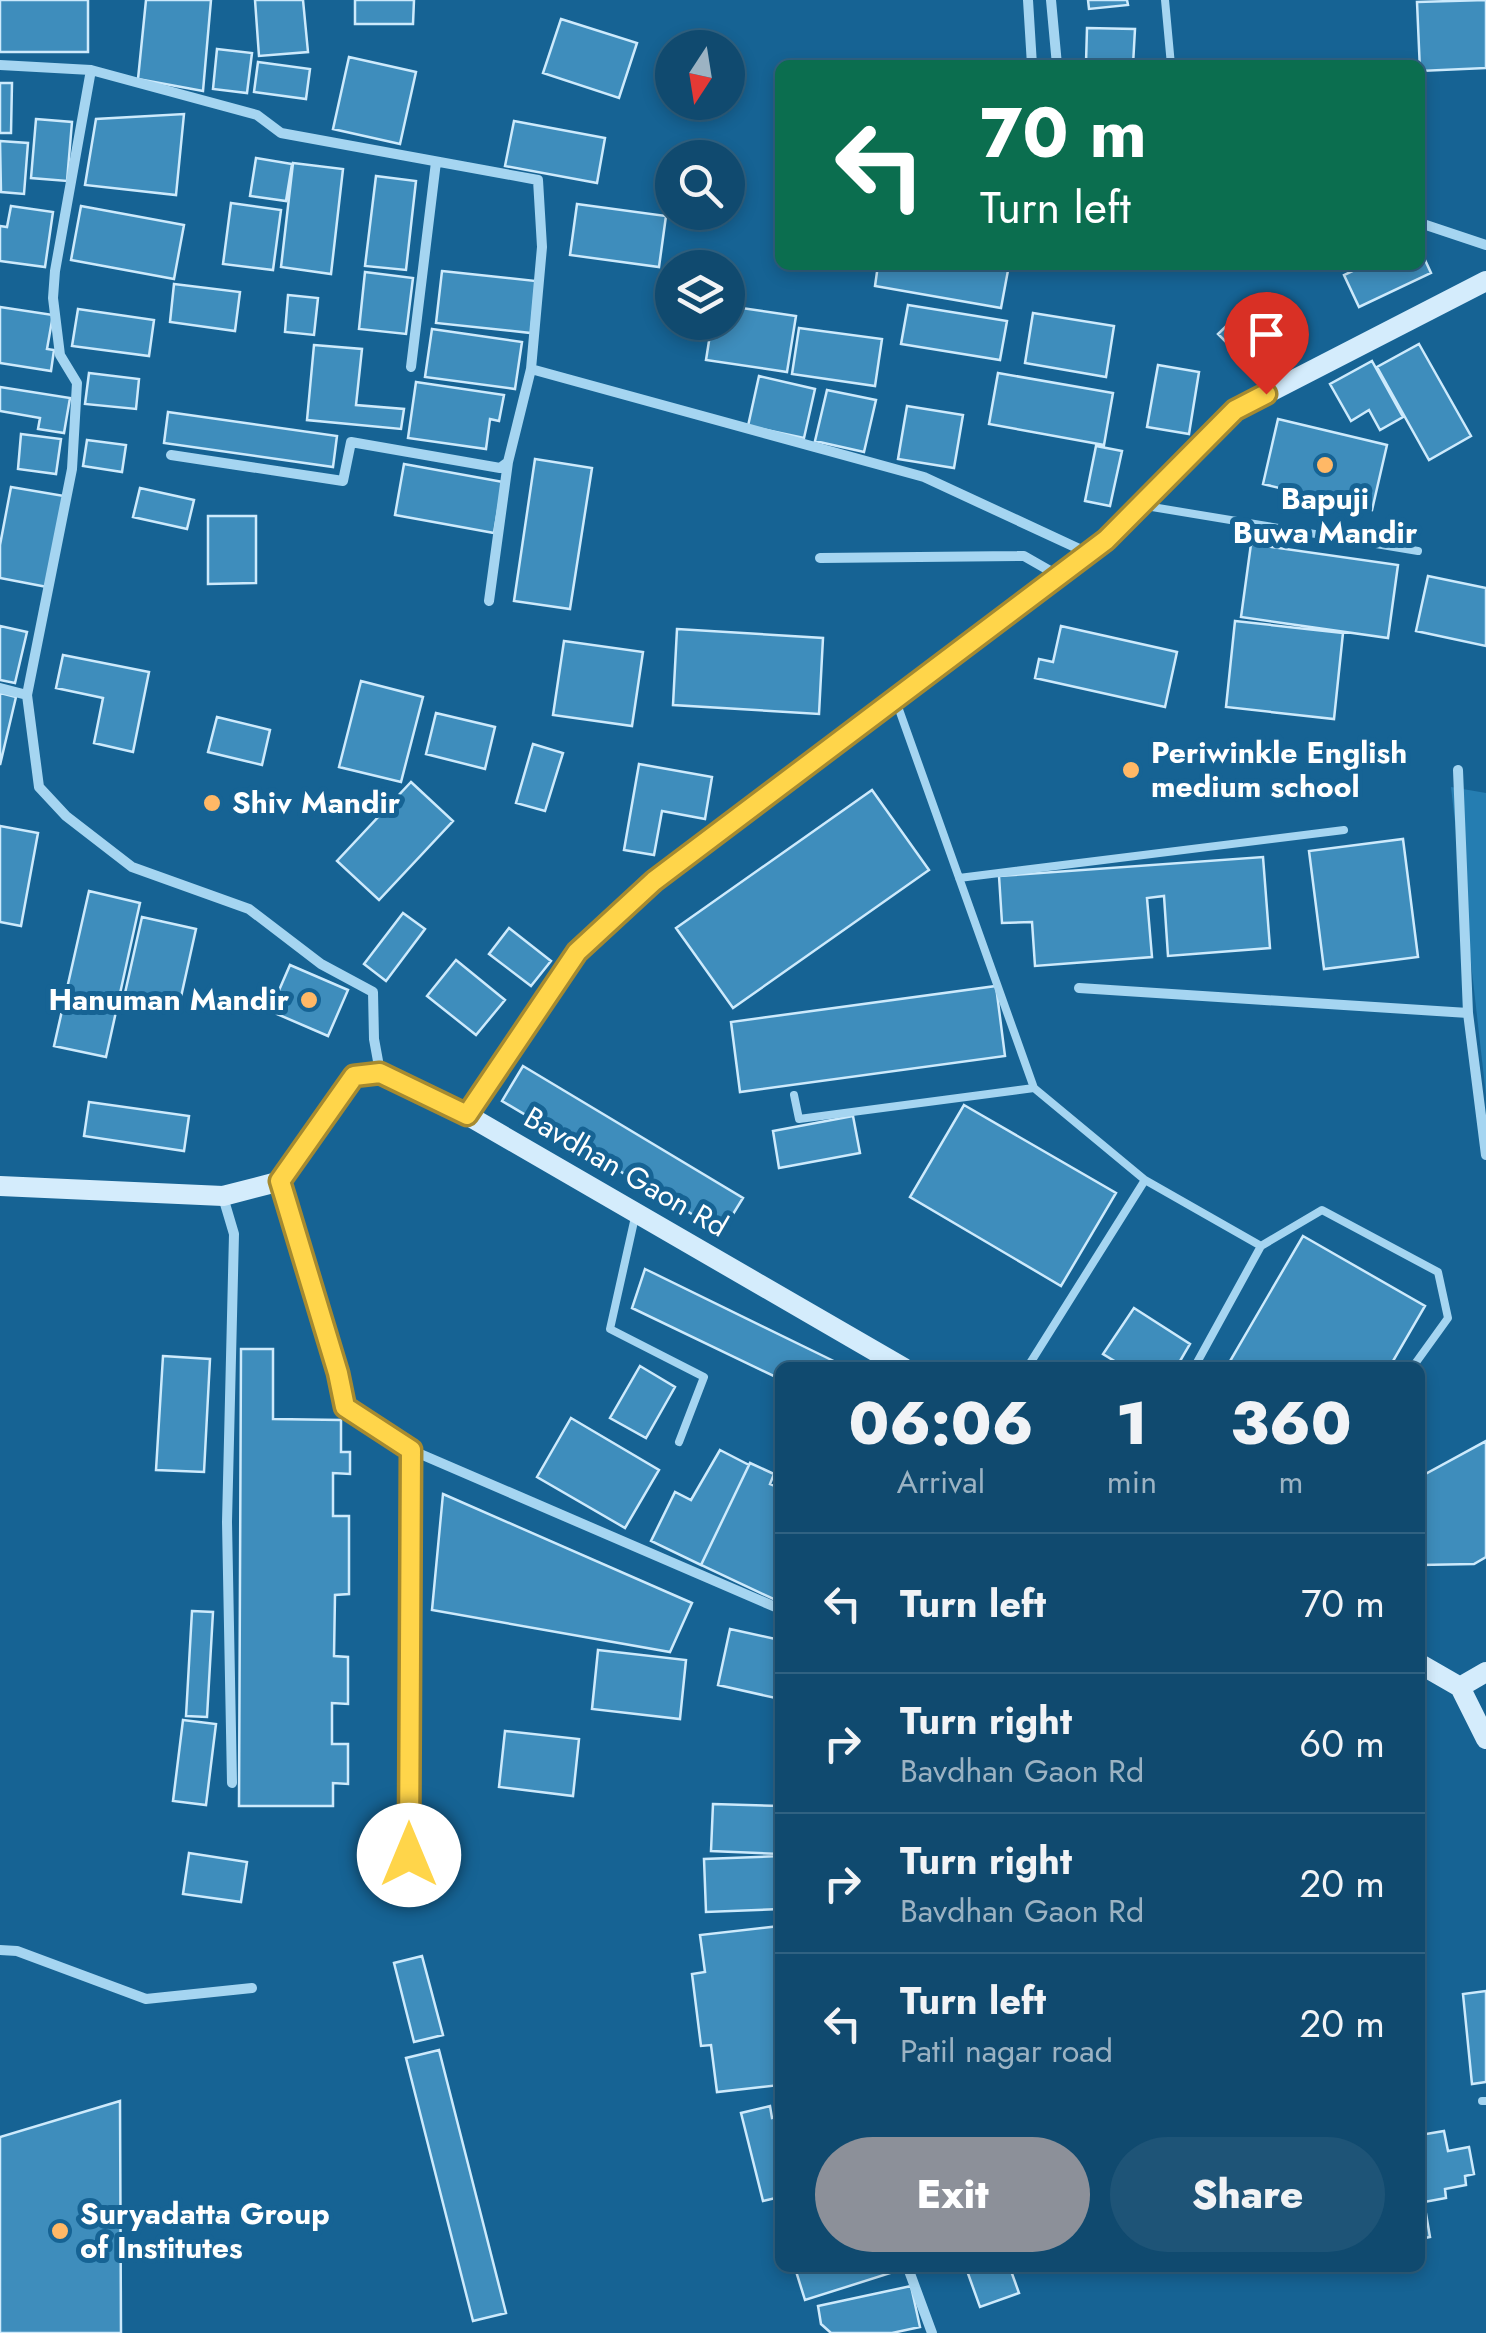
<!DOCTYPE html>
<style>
body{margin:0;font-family:Jost,sans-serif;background:#1e5477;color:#f1f3f6;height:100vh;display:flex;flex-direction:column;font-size:38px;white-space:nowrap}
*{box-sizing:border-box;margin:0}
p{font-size:32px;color:#9cb3c3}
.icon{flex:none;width:55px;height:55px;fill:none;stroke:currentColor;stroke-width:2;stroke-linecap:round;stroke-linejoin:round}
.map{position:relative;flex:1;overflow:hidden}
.sheet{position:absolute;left:775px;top:1362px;width:650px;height:910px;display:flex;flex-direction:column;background:#104a6f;border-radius:15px;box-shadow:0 5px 15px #0003,0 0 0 2px #306282}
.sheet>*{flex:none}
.banner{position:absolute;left:775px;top:60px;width:650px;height:210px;border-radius:15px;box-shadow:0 5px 15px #0003,0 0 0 2px #306282;background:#0b6e4f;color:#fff;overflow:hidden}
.needle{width:65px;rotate:192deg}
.controls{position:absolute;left:655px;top:30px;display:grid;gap:20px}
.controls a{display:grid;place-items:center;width:90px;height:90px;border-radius:50%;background:#104a6f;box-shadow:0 5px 15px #0003,0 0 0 2px #306282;font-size:50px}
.pin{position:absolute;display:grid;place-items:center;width:85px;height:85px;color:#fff;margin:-102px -42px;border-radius:50% 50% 50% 0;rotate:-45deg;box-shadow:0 0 10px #0007}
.pin .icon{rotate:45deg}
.me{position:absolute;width:110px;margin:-55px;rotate:0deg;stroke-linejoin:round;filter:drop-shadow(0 0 8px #0008)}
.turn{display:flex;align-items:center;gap:35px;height:210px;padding:0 40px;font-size:45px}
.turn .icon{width:130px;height:130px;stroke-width:2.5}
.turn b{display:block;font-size:70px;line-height:85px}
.eta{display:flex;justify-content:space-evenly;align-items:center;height:170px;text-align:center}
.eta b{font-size:60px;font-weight:800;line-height:70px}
.cta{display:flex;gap:20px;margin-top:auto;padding:20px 40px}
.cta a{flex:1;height:115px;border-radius:60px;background:#8c9099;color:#fff;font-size:40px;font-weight:800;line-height:115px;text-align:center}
.cta a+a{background:#1e5477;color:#f1f3f6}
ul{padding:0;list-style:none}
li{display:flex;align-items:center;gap:30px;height:140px;padding:0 40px;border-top:2px solid #306282}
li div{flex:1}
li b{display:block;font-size:38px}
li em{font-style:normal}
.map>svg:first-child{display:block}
.green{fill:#257db1}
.building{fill:#3e8dbc;stroke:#cdeafc;stroke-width:2.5}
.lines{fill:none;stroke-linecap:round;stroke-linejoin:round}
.lane{stroke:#a5d5f1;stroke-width:8}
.street{stroke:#a5d5f1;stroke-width:10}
.secondary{stroke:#d4ecfc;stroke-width:20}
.route-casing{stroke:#a68a30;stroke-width:25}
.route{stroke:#ffd54a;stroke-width:18}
.poi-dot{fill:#ffb866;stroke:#166394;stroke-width:4}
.labels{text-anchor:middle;stroke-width:10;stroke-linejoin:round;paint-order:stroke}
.poi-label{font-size:30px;font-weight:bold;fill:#fff;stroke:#166394;text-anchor:start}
.street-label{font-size:30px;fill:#fff;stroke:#166394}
</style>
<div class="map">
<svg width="1486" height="2333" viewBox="0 0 1486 2333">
<rect width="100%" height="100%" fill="#166394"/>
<path class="green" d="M1451,787L1486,793V1095Z"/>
<path class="building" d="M0,0H88V52H0Z
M146,0H211L203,91L138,79Z
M255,0H303L308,52L259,56Z
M355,0H414L413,24H355Z
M1088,0H1127L1128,5L1089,9Z
M1486,0V68L1420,71L1417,2Z
M561,19L637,43L619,98L543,73Z
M1087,28L1135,29L1133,65L1086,63Z
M217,49L252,53L247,93L213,89Z
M349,57L416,72L400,144L333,129Z
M258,62L310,69L306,99L254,92Z
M0,83H12L11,133H0Z
M184,114L176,195L85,185L96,119Z
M36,119L72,122L67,181L31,178Z
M514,121L605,138L597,183L505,166Z
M0,141L28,143L24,194L1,192Z
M256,158L292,164L286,201L250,196Z
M293,163L343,169L331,274L281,267Z
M376,176L416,181L406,270L365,266Z
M231,203L281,210L273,270L223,264Z
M577,204L666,216L659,267L570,255Z
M11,206L53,212L45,267L0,261V226L7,227Z
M81,206L184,225L174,279L71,260Z
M1420,249L1431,273L1359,307L1344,275L1365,265H1420Z
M878,265H1009L1001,308L875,286Z
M442,271L536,281L531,333L436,323Z
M365,272L413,278L406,334L359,329Z
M174,284L240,292L235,331L170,322Z
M288,295L318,298L314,335L285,332Z
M1249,304L1278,333L1247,363L1218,334Z
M908,305L1007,321L1000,360L901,344Z
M728,306L796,316L787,372L706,360L712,322H728Z
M0,307L53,315L47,349L54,350L51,371L0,363Z
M78,309L154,320L149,356L72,346Z
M1033,313L1114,326L1106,377L1025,363Z
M799,328L882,339L875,386L792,374Z
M432,329L522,342L515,389L425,377Z
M1419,344L1471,436L1429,460L1377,367Z
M314,345L362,349L356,405L404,409L401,429L307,420Z
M1372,361L1403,417L1380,430L1369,410L1351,421L1330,384Z
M1158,365L1199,372L1189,434L1147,427Z
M89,373L139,379L136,409L85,404Z
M998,373L1113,393L1104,445L989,424Z
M759,376L815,389L804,438L748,426Z
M416,382L504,395L499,421L490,419L486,449L408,438Z
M0,387L70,398L64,433L38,429L40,418L0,411Z
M827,390L876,400L864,452L815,441Z
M907,406L963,415L954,468L898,459Z
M168,412L337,436L333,467L164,443Z
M1278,419L1387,445L1372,510L1263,484Z
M21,434L61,439L56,474L18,469Z
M87,440L126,445L122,472L83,466Z
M1096,446L1122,451L1110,506L1085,501Z
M535,459L592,468L570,609L514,601Z
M404,464L503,482L494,533L395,515Z
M11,487L64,496L47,587L0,578V545Z
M140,488L194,500L187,529L133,517Z
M208,516H256V583L208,584Z
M1251,544L1398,565L1388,638L1241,617Z
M1428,576L1486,588V646L1416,631Z
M1235,621L1343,633L1334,719L1226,707Z
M0,626L27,632L15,683L0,680Z
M1061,626L1177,652L1165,707L1035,678L1039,659L1053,662Z
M677,629L823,638L819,714L673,705Z
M564,641L643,652L632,726L553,715Z
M63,655L149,672L133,752L94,743L103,698L56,688Z
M361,681L423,697L401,782L339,767Z
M0,693L16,697L0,765Z
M436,713L495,727L485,769L426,754Z
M217,717L270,730L262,765L208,752Z
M533,744L563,753L545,811L516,803Z
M639,764L712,777L705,819L662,811L654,855L624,850Z
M411,782L453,821L379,900L337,861Z
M872,790L929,870L733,1008L676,928Z
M0,826L38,833L21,926L0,922Z
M1403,839L1418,957L1324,969L1309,851Z
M1263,857L1270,948L1168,956L1164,896L1147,898L1152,957L1035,966L1032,922L1002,923L999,876Z
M89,891L140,903L106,1057L54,1046Z
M403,913L425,929L386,981L364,964Z
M142,917L196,929L179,1006L125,993Z
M509,928L551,961L531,986L489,954Z
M456,960L505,1000L476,1035L427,996Z
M290,965L348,990L328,1036L270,1011Z
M996,986L1005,1056L740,1092L731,1022Z
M523,1066L743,1198L722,1232L502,1101Z
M89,1102L189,1116L184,1151L84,1136Z
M964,1105L1116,1193L1061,1286L910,1197Z
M853,1116L860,1153L779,1168L773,1131Z
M1303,1236L1425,1306L1389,1368H1226Z
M645,1269L848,1368H780V1379L632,1308Z
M1134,1308L1190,1344L1176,1368H1126L1103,1354Z
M241,1349H273V1419L341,1420V1452H350V1474L333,1473V1516H349V1594L335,1595L334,1656L348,1657V1704L332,1703V1744H348V1784L333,1783V1806H239Z
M163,1356L210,1359L204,1472L156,1470Z
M640,1366L675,1387L646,1438L610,1418Z
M571,1418L659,1470L625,1528L537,1477Z
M1486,1441V1557L1474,1564L1420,1565V1477Z
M720,1450L749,1465L701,1565L651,1541L675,1492L691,1500Z
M750,1463L774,1474L770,1484L780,1488V1602L701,1565Z
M443,1494L692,1603L670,1652L432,1610Z
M192,1611L213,1612L207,1717L186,1716Z
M730,1629L780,1640V1699L718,1685Z
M598,1650L686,1660L680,1719L592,1709Z
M183,1720L216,1724L206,1805L173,1801Z
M505,1731L579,1739L573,1796L499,1787Z
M713,1804L780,1806V1854L711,1851Z
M189,1853L247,1862L241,1902L183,1894Z
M780,1856V1909L706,1912L704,1859Z
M780,1926V2085L717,2092L711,2045L701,2046L692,1974L705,1972L700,1935Z
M422,1956L443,2035L414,2042L394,1963Z
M1486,1991V2082L1472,2084L1463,1994Z
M439,2050L506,2313L473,2321L406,2058Z
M120,2101L121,2333H0V2137Z
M770,2106L772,2118L780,2116V2197L763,2201L741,2113Z
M1444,2131L1448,2151L1469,2147L1474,2174L1465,2176L1466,2185L1445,2189L1446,2198L1424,2202L1430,2237L1420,2239V2135Z
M795,2268H902L903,2269L805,2300Z
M966,2268H1010L1019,2293L980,2307Z
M911,2286L920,2327L892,2333H831L821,2324L818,2306Z"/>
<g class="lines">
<path class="lane" d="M1165,0L1171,65
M1146,506L1418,551
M896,701L1034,1088
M959,878L1344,830
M794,1095L799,1119L1034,1088L1145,1180L1261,1246L1322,1210L1438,1272L1448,1318L1412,1368
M635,1217L610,1329L704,1377L679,1442
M1027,1368L1145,1180
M1194,1368L1261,1246
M1482,2101H1486"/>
<path class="street" d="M1028,0L1032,65
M1051,0L1057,65
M0,65L91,70L257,115L281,133L538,180L542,247L531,369L508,462L500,468L351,442L343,481L171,455
M91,70L55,271L53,298L60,355L77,383L72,469L27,695L39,787L66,816L132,867L249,909L321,964L373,992L374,1039L380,1072
M1420,223L1486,245
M411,367L436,162
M531,369L924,477L1088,553
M820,558L1024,556L1059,576
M489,601L508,462
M0,688L27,695
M1458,770L1468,1013L1486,1155
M1079,988L1468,1013
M281,1182L338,1373L345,1407L411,1450L780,1609
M223,1197L234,1234L227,1522L232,1783
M409,1855L411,1450
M0,1950L17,1951L146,1999L252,1988
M908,2268L932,2333"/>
<path class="secondary" d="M467,1115L577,951L654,881L1106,540L1235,410L1486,281
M0,1186L223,1196L281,1181L354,1076L380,1073L467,1115L904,1368
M1420,1664L1460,1687L1486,1739
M1460,1687L1486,1672"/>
</g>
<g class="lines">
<g class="route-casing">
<path id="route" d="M409,1855L411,1450L345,1407L338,1373L280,1181L354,1076L380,1073L467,1115L577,952L654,881L1106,540L1235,410L1266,394"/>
</g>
<use href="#route" class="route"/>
</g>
<g class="poi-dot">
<circle cx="1325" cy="465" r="10"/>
<circle cx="1131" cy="770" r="10"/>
<circle cx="212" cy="803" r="10"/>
<circle cx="309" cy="1000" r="10"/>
<circle cx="60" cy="2231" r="10"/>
</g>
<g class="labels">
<g class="poi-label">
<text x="1325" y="509" text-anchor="middle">Bapuji<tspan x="1325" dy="34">Buwa Mandir</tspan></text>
<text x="1151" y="763">Periwinkle English<tspan x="1151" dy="34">medium school</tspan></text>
<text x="232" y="813">Shiv Mandir</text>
<text x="289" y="1010" text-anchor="end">Hanuman Mandir</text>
<text x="80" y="2224">Suryadatta Group<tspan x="80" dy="34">of Institutes</tspan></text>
</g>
<g class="street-label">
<text transform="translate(626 1172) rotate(30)" y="10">Bavdhan Gaon Rd</text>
</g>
</g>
</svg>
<div class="controls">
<a><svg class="needle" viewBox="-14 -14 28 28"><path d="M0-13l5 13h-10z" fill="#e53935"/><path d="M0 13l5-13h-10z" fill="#9cb3c3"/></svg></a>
<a><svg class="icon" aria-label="search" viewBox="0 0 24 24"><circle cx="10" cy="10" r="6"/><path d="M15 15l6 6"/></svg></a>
<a><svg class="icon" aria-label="layers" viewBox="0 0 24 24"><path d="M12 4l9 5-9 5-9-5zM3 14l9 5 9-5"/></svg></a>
</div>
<div class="pin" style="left:1266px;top:394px;background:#d93025"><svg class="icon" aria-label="arrive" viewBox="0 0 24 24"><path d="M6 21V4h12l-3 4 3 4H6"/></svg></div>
<svg class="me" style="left:409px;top:1855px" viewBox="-20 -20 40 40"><circle r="19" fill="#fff"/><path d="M0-13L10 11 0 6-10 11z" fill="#ffd54a"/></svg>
<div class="banner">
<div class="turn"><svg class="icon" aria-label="left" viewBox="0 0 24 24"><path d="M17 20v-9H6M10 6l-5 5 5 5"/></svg><div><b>70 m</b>Turn left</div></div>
</div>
<section class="sheet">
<div class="eta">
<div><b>06:06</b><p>Arrival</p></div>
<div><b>1</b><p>min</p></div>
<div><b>360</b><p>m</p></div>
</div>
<ul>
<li><svg class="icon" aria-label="left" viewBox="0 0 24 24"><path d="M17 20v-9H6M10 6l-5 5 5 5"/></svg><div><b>Turn left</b></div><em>70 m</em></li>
<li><svg class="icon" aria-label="right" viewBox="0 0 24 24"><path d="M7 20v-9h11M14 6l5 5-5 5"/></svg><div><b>Turn right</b><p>Bavdhan Gaon Rd</p></div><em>60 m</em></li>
<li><svg class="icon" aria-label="right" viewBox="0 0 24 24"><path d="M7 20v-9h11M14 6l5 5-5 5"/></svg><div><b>Turn right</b><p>Bavdhan Gaon Rd</p></div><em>20 m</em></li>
<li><svg class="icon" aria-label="left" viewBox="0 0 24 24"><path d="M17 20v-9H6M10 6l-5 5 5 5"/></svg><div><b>Turn left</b><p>Patil nagar road</p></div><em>20 m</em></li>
</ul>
<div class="cta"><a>Exit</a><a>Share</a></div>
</section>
</div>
